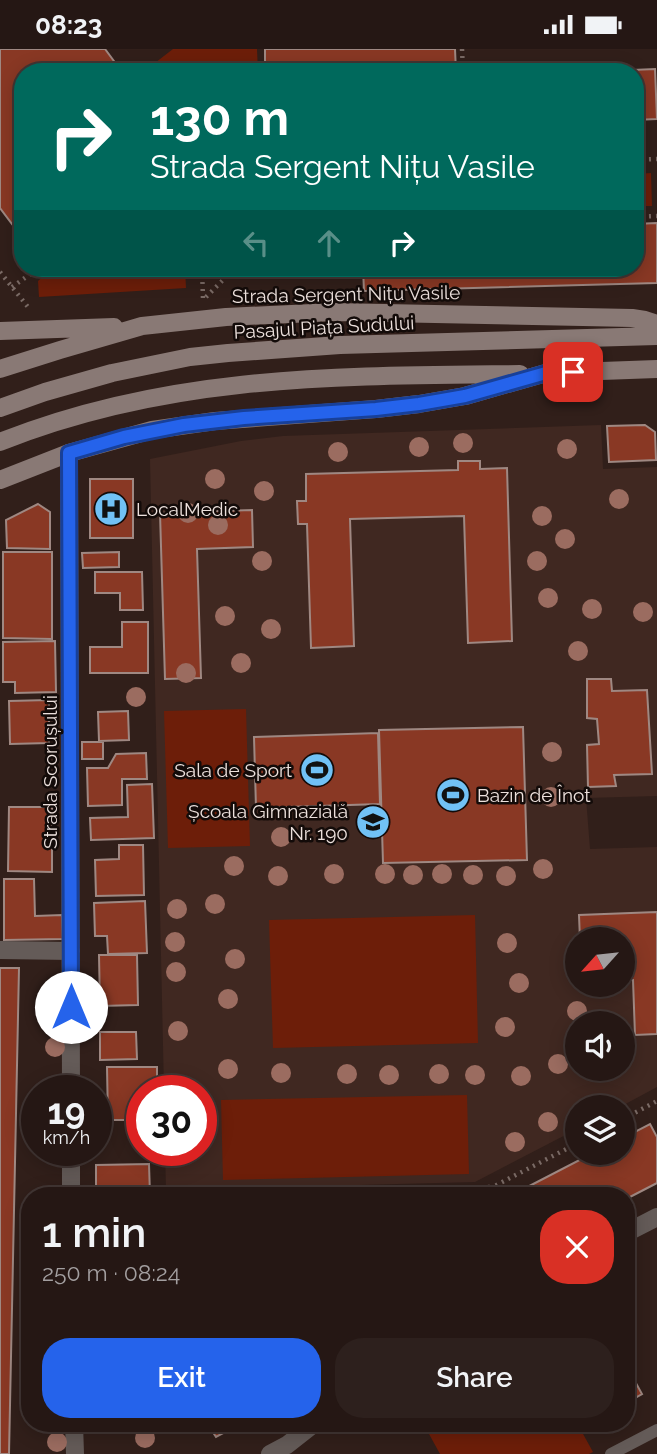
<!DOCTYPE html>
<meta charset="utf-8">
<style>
body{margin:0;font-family:Raleway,sans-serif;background:#2d201d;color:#f1f3f6;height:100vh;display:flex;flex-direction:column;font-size:26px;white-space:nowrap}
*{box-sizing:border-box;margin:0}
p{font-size:23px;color:#a39fa0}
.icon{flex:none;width:38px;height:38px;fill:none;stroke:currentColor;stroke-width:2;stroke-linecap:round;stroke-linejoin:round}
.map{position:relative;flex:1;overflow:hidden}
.sheet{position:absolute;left:21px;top:1138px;width:614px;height:245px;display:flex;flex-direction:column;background:#251714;border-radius:28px;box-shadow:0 4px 18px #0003,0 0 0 2px #423634}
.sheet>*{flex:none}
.hud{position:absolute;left:14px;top:14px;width:630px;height:214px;border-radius:28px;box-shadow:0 4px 18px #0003,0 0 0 2px #423634;background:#00695c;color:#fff;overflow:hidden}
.needle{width:46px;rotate:243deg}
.fabs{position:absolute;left:565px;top:878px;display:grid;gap:14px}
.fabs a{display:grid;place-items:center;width:70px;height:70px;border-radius:50%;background:#251714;box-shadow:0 4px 18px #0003,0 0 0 2px #423634;font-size:35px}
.speed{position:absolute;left:21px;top:1026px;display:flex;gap:14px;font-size:35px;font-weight:700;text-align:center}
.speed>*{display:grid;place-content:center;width:91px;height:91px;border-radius:50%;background:#251714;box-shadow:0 4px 18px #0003,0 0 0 2px #423634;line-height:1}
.speed small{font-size:18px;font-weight:400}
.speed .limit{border:10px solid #d22;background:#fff;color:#111}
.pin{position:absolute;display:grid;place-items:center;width:60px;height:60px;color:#fff;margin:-30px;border-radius:14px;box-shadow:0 4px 10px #0006}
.me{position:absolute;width:77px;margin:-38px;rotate:0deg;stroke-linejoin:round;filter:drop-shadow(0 0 5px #0008)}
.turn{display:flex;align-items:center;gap:24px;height:147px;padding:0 21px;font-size:32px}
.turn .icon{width:91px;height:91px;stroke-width:2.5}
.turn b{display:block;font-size:49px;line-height:60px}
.lanes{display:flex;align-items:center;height:66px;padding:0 21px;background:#0003;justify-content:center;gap:35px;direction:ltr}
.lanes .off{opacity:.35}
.round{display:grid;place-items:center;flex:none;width:74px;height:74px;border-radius:28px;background:#2d201d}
.summary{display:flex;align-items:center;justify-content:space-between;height:119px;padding:0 21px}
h1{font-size:42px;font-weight:600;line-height:52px}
.button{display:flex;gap:14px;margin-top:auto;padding:14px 21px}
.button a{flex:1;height:80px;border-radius:28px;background:#2563eb;color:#fff;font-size:28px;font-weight:600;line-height:80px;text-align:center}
.button a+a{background:#2d201d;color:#f1f3f6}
.status{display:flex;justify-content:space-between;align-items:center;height:49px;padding:0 35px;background:#251714;direction:ltr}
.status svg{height:19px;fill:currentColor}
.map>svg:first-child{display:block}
.built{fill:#402821;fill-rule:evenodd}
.green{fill:#6d1e09}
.building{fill:#893824;stroke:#9f8882;stroke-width:2}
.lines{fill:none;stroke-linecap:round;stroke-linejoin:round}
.path{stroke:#7a6a65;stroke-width:4.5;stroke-dasharray:2 5;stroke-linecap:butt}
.lane{stroke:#645b58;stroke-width:12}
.street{stroke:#645b58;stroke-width:18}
.secondary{stroke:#897975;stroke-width:18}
.tree{fill:#9b6c60}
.route-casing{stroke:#184099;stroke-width:18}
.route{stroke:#2563eb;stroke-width:12}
.labels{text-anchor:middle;stroke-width:5;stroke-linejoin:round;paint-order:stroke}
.street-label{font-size:19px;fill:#ece0dc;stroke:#130b09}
.poi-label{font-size:19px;fill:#ece0dc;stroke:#130b09;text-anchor:start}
</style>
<div class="status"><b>08:23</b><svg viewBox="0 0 49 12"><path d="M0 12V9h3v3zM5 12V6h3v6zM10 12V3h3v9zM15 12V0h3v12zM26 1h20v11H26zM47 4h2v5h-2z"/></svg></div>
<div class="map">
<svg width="657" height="1405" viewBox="0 0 657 1405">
<rect width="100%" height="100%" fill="#311f1a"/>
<path class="built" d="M601,376L603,420L657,418V747L586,749L590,800L657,798V1038L618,1059H578L577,1080L475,1133L166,1141L165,1101H201V1041H164L150,410L241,392L283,387ZM578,891H623V936H578ZM578,975H623V1020H578Z"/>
<path class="green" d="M173,0H257L258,23H155L151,17Z
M651,124L652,157H635V125Z
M52,219H185L186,239L39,248L38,232Z
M246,660L250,797L168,799L164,662Z
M475,866L478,994L273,999L269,871Z
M467,1046L469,1125L223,1131L221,1051Z
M423,1374H577L593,1403L589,1405H440Z"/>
<path class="building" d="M0,0H105L122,23H23V186L21,187L0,159Z
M265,0H455L456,23H265Z
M655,20L657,70L635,71V23H584Z
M657,174V234L364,242L363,219H635V175Z
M645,376L655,383L656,411L609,413L607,377Z
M458,412H480V420L507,419L512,592L468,594L464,467L350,470L354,597L311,599L307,475H298L297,452H306V425L458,421Z
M90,430H133V489H90Z
M38,455L50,463V500L7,499L6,471Z
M252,461L253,498L197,500L201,629L165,630L160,464Z
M3,503H52V590L3,589Z
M119,503V518L83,519L82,504Z
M95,523H142L143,561H120V544H95Z
M122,573H148V624H90V598H122Z
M55,592L56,643L15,644V633H3V593Z
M587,630H611L612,642L647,641L652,725L614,726L616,737L588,738L587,696L599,695L597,670L587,669Z
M49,651V694L10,695L9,652Z
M128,662L129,691L99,692L98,663Z
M523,678L527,811L383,814L379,681Z
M378,684L380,755L256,759L254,688Z
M82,693H103V710H82Z
M146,704L147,730H122V756L88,757L87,719H108L116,705Z
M152,735L154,789L91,791L90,769L128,768L127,736Z
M9,758H52V823L8,822Z
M119,796H143L144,846L96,847L95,811L119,810Z
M4,830H34L35,867L62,866L63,890L4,891Z
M145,852L147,904L108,905L107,887H95L94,854Z
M657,863V985L635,986L633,931H623V891H580L579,866Z
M99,906H137L138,956L100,957Z
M0,919H19L9,1405H0Z
M100,983H136L137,1010L100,1011Z
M107,1018H157V1041H142V1071H108Z
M650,1075L657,1088V1134L626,1150V1146H512L593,1104H623V1089Z
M149,1115L150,1146H96V1116Z
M626,1316L642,1345L626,1354Z
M207,1374H242L216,1388Z"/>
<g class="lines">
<path class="path" d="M462,0L463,23
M635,111L657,110
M635,168L657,167
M202,219L203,250
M202,222L363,219
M0,223L28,258
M12,238L39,219
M206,248L232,222
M623,1070L657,1052
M208,1146L492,1138
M477,1146L578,1094"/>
<path class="lane" d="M611,1405L657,1381"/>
<path class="street" d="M69,404L71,1041
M0,901L71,902
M71,1101V1146
M626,1184L657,1168
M74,1374L75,1405
M270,1405L287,1396L315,1374"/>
<path class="secondary" d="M0,282L114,278
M0,320L60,301L142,277L226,268L334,263L632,269L645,271L657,275
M0,359L45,343L112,324L190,308L228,304L340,296L657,287
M0,393C170,325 341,327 520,325
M0,431L69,404L152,381L215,372L376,360L419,355L465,347L546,324L657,320"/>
</g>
<g class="tree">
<circle cx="463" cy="394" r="10"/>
<circle cx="419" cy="398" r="10"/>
<circle cx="567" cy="400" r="10"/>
<circle cx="338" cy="403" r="10"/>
<circle cx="215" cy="430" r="10"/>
<circle cx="264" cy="442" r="10"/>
<circle cx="619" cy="450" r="10"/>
<circle cx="188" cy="464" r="10"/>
<circle cx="542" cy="467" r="10"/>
<circle cx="218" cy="476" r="10"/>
<circle cx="565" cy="490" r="10"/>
<circle cx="262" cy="512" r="10"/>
<circle cx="537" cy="512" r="10"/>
<circle cx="548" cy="549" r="10"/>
<circle cx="592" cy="560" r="10"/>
<circle cx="643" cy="563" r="10"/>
<circle cx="225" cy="567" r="10"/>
<circle cx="271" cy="580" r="10"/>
<circle cx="578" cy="602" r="10"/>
<circle cx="241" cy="614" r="10"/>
<circle cx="186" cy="624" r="10"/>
<circle cx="136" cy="648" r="10"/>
<circle cx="552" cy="703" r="10"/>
<circle cx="551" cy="748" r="10"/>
<circle cx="281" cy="788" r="10"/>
<circle cx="234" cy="817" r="10"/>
<circle cx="543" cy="820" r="10"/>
<circle cx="334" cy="825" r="10"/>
<circle cx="385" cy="825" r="10"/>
<circle cx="442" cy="825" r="10"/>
<circle cx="413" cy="826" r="10"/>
<circle cx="473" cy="826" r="10"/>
<circle cx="278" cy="827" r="10"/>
<circle cx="506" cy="827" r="10"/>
<circle cx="215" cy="855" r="10"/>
<circle cx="177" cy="860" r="10"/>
<circle cx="175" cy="893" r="10"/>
<circle cx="507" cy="894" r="10"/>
<circle cx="235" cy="910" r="10"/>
<circle cx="176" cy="923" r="10"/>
<circle cx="519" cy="934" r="10"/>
<circle cx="228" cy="950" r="10"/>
<circle cx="577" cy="962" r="10"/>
<circle cx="505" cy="978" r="10"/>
<circle cx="178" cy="982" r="10"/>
<circle cx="55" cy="998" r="10"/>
<circle cx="558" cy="1015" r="10"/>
<circle cx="228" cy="1020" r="10"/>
<circle cx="281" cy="1024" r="10"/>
<circle cx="347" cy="1025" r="10"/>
<circle cx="439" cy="1025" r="10"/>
<circle cx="389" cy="1026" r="10"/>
<circle cx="475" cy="1026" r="10"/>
<circle cx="521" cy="1027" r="10"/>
<circle cx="548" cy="1073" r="10"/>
<circle cx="515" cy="1093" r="10"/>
<circle cx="145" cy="1389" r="10"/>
<circle cx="57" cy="1393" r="10"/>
</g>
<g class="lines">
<g class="route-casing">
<path id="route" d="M71,958L69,404L124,388L184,376L244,369L376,360L419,355L465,347L546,324L573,323"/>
</g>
<use href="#route" class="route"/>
</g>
<defs>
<g id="hospital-disc" transform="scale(1.75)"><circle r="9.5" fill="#71c1f5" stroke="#130b09"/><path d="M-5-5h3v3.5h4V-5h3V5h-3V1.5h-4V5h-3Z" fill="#111"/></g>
<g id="stadium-disc" transform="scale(1.75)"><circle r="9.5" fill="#71c1f5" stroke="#130b09"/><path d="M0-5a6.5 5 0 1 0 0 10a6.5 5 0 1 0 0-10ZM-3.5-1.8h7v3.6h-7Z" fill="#111"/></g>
<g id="school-disc" transform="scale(1.75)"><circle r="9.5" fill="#71c1f5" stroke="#130b09"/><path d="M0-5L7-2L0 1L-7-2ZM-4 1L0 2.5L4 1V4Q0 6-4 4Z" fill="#111"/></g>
</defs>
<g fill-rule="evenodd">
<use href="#hospital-disc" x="111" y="460"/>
<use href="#stadium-disc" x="317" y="721"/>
<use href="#stadium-disc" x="453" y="746"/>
<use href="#school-disc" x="373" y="773"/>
</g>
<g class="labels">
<g class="street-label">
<text transform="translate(346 245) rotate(-1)" y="7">Strada Sergent Nițu Vasile</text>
<text transform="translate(324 278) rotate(-3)" y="7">Pasajul Piața Sudului</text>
<text transform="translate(50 723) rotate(-90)" y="7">Strada Scorușului</text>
</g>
<g class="poi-label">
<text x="136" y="467">LocalMedic</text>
<text x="292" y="728" text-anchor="end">Sala de Sport</text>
<text x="477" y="753">Bazin de Înot</text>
<text x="348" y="769" text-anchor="end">Școala Gimnazială<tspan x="348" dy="22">Nr. 190</tspan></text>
</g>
</g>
</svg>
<div class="fabs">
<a><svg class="needle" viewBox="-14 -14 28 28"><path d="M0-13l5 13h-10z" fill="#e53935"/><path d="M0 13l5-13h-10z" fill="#a39fa0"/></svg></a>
<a><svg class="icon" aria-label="sound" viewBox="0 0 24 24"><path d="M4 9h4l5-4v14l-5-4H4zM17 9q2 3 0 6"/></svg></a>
<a><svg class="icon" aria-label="layers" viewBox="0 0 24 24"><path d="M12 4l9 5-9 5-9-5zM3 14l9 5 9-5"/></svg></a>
</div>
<div class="speed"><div>19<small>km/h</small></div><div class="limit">30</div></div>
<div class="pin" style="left:573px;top:323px;background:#d93025"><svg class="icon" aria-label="arrive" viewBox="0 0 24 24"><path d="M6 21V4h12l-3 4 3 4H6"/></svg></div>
<svg class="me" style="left:71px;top:958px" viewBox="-20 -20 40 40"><circle r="19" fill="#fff"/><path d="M0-13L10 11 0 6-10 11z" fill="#2563eb"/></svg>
<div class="hud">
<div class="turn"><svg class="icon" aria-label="right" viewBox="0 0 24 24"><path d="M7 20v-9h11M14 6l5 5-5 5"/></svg><div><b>130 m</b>Strada Sergent Nițu Vasile</div></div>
<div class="lanes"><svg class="icon off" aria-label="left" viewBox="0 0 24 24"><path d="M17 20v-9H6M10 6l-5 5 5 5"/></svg><svg class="icon off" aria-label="ahead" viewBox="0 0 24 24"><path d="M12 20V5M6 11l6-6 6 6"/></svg><svg class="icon" aria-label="right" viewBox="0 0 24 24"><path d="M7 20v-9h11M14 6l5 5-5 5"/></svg></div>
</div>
<section class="sheet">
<div class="summary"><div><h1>1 min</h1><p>250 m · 08:24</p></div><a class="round" style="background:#d93025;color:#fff"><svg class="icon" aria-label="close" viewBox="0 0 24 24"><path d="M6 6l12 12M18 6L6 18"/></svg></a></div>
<div class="button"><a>Exit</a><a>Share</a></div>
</section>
</div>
